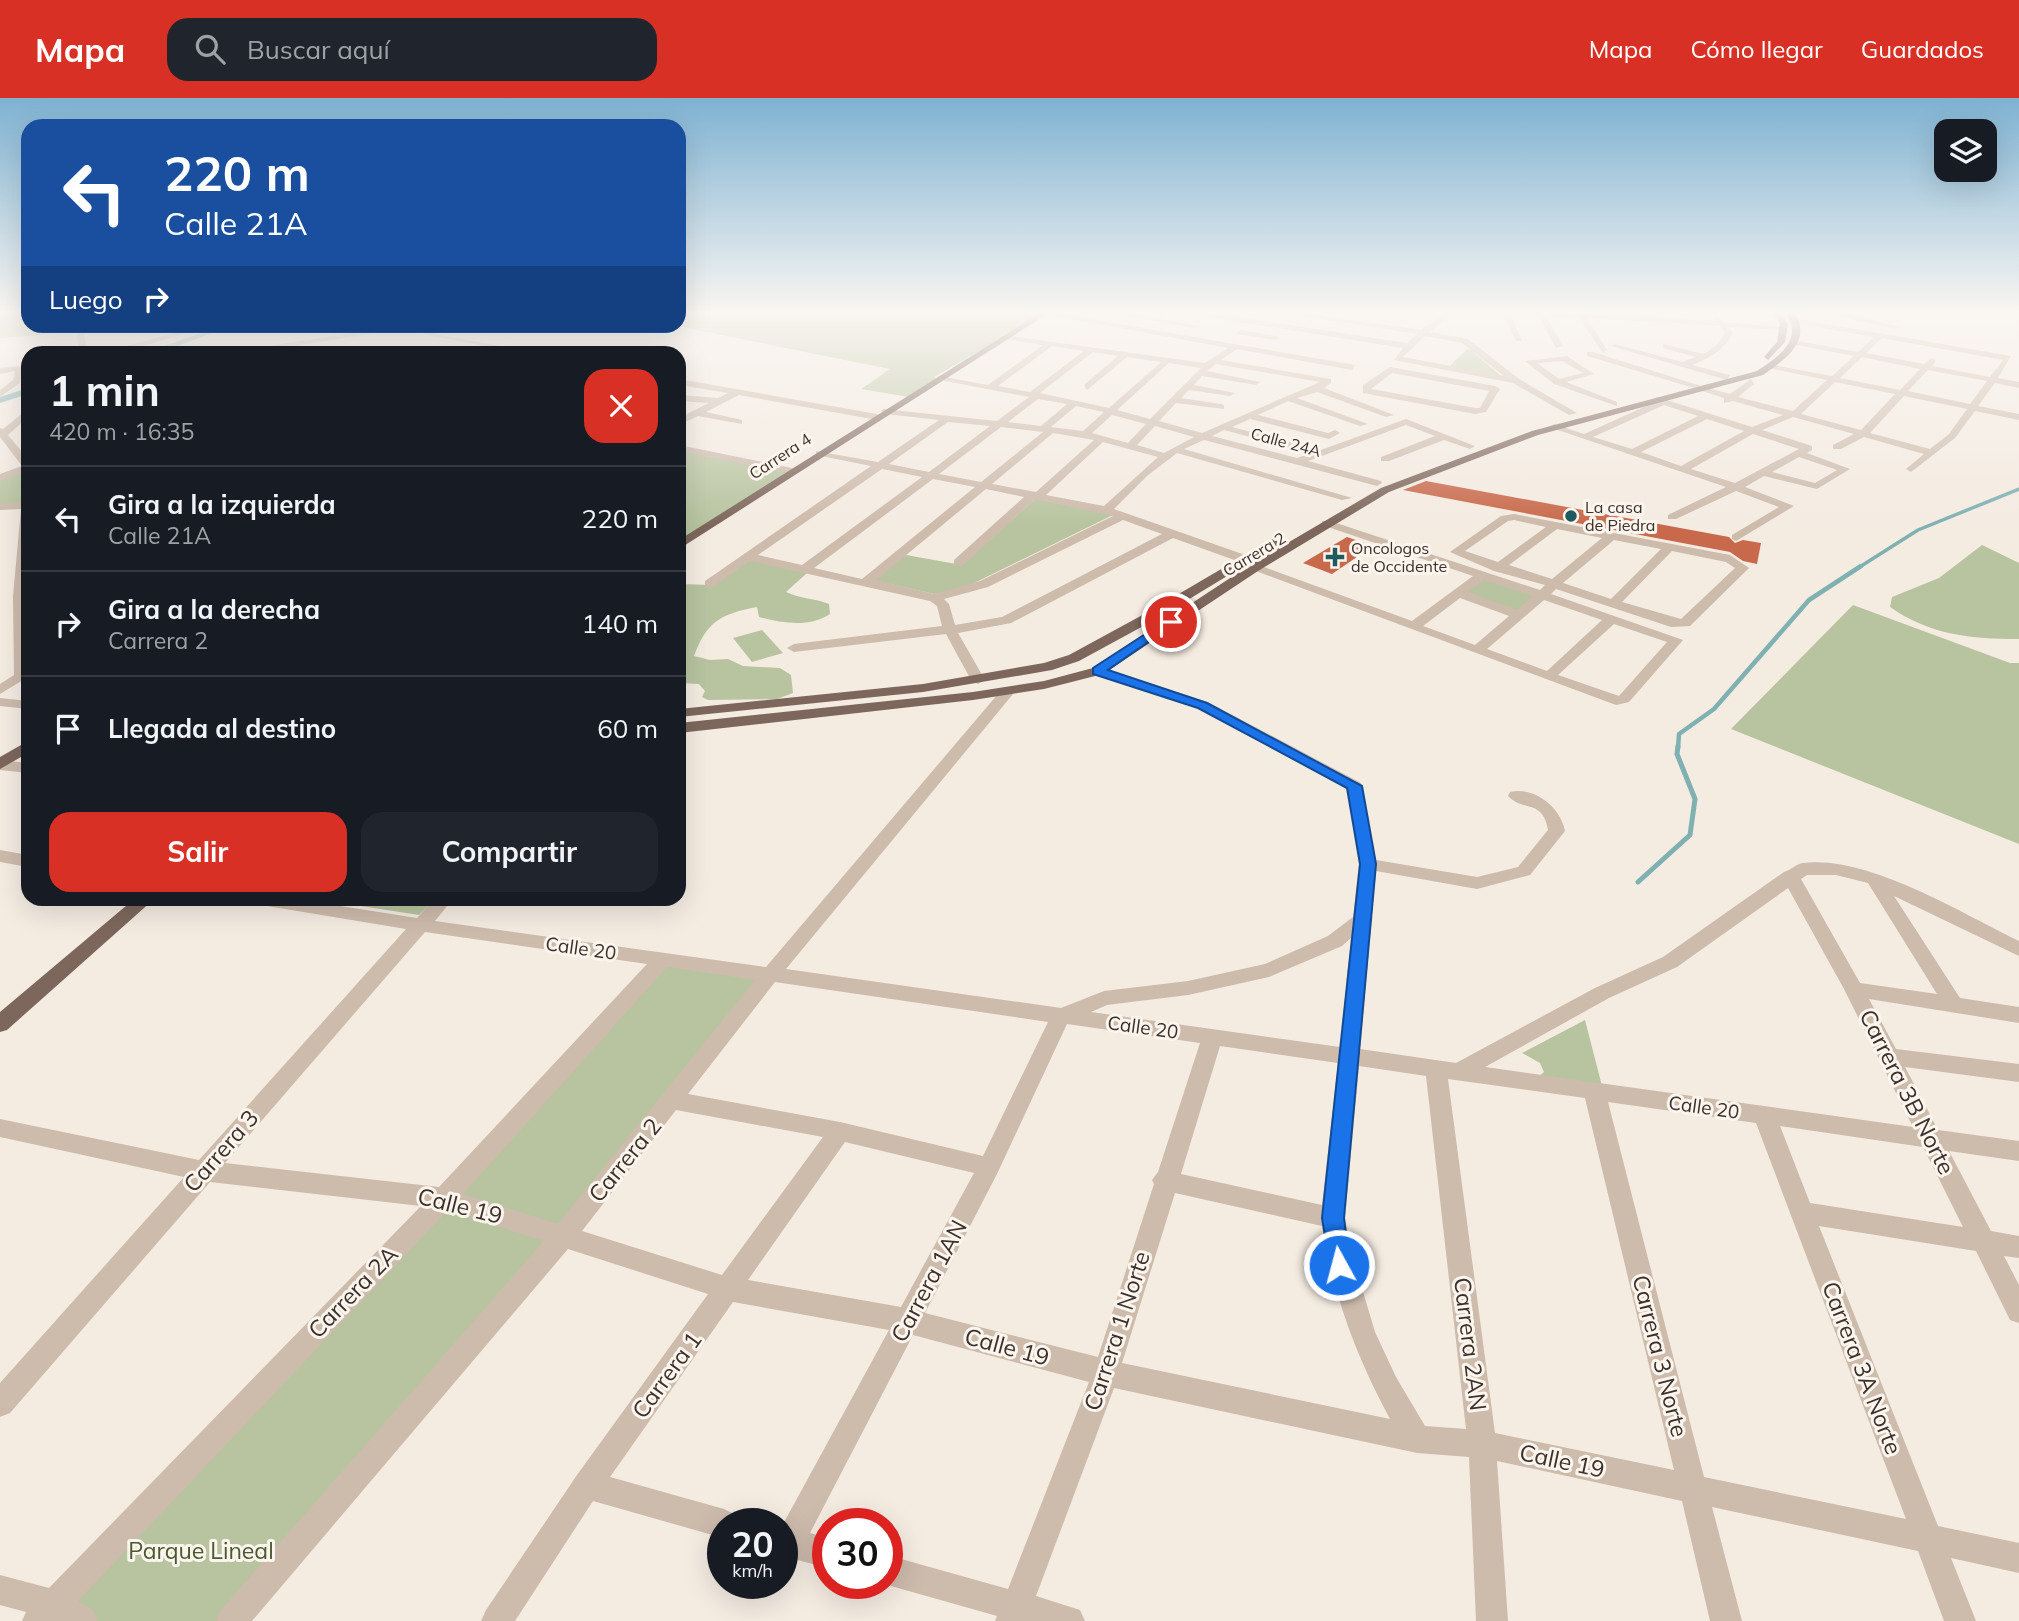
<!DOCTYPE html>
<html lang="es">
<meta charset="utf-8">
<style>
body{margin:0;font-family:Mulish,sans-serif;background:#20242c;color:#f1f3f6;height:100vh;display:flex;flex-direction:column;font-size:26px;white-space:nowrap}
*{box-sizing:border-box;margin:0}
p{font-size:23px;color:#9ea1a6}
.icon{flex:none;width:38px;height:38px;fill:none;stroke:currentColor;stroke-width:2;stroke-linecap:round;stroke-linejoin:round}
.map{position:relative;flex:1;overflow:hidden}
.side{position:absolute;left:21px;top:248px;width:665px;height:560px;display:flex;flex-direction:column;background:#171b24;border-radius:21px;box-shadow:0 7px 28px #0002}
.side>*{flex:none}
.hud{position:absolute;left:21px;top:21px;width:665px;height:214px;border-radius:21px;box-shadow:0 7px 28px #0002;background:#1a4fa0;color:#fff;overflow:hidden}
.buttons{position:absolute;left:1934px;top:21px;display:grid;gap:14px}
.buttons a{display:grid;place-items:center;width:63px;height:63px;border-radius:14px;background:#171b24;box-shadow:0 7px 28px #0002;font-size:35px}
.speed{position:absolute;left:707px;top:1410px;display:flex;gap:14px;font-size:35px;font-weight:700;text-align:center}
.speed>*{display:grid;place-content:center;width:91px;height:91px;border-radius:50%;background:#171b24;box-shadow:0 7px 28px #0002;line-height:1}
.speed small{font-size:18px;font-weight:400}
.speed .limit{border:10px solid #d22;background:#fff;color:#111}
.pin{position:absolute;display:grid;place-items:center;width:60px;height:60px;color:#fff;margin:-30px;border:4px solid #fff;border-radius:50%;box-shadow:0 2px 7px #0007}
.me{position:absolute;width:77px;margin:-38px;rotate:353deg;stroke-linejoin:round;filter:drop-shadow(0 0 5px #0008)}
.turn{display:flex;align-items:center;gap:24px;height:147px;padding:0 28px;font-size:32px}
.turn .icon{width:91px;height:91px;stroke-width:2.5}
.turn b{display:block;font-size:49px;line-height:60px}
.then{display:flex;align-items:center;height:66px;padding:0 28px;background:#0003;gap:14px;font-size:26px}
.round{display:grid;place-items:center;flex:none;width:74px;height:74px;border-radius:21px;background:#20242c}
.headline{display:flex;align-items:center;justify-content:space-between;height:119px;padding:0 28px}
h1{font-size:42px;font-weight:700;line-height:52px}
.action{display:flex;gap:14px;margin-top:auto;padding:14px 28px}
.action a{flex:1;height:80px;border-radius:21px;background:#d93025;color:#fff;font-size:28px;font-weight:700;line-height:80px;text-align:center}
.action a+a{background:#20242c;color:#f1f3f6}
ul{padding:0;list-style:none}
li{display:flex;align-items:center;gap:21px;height:105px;padding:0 28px;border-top:2px solid #363941}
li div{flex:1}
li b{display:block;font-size:26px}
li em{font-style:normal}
header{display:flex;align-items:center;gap:42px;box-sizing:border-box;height:98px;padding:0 35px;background:#d93025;color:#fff}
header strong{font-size:33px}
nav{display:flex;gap:38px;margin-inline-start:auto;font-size:24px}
.search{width:490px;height:63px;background:#20242c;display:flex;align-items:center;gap:18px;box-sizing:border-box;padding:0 24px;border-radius:21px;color:#9ea1a6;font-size:26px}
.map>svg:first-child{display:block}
.green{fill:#b8c4a0}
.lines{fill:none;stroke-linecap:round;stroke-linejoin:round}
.stream-far2{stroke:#7fb0b2;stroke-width:3.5}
.stream-far1{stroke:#7fb0b2;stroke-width:4.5}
.stream{stroke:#7fb0b2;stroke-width:5}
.canal{fill:#7fb0b2;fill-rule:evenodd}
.building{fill:#c8694b}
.minor{fill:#cdbbac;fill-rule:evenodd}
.major{fill:#7d675c;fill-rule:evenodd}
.route{fill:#1a73e8;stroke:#114b97;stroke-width:2}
.poi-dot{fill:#1f5a5e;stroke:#fbf5ee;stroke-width:2.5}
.labels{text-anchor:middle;stroke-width:6;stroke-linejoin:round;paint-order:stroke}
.far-street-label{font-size:16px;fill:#3b302b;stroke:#fbf5ee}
.far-poi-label{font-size:16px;fill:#3b302b;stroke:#fbf5ee;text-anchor:start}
.street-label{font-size:19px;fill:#3b302b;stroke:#fbf5ee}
.near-street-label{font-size:23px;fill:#3b302b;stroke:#fbf5ee}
.near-park-label{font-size:23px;fill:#4a5a2e;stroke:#fbf5ee}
</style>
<header>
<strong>Mapa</strong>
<div class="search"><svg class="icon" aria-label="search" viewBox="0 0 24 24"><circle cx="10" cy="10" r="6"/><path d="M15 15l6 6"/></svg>Buscar aquí</div>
<nav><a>Mapa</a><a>Cómo llegar</a><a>Guardados</a></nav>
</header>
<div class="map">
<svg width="2019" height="1523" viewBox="0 0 2019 1523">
<rect width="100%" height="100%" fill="#f4ebe1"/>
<path class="green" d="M0,215H28V228H151L0,240Z
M679,215H1045L934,279L937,281L909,299L861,291L890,271L677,228Z
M1467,251L1471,252L1502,279L1448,270Z
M679,350L792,373L688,441L679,438Z
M26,372L22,406L0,407V382Z
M1036,400L1113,417L964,490L934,496L873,482L906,457L962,467Z
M1982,447L2019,465V541C1971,541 1930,537 1890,509L1892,499L1939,480Z
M751,460L807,475L786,494C801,501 814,500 829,506L830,516C809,530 782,525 759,519L757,509C721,516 707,523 694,558L710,562L728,561L743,568L780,570L791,577L793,595L777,601L708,602L702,599L705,593L699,586L679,585V486L712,487Z
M1485,480L1535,498L1515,516L1462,497Z
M1853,507L2010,565H2019V746L1731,631Z
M762,532L783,555L752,564L733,540Z
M322,802H434L419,817Z
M663,861L771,876L232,1523H38Z
M1585,922L1602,988L1537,980L1544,974L1540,965L1522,955Z"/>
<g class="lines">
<path class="stream-far2" d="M1858,470L1918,432L2019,391"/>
<path class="stream-far1" d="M1678,650L1679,636L1714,611L1809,502L1861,468"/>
<path class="stream" d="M1638,784L1690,737L1695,701L1677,656L1678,648"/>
<path class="canal" d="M221,228H231L156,256H142Z
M28,290V296L0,305V299Z"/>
</g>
<path class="building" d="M1426,383L1729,439L1735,445L1743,442L1761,445L1757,466L1743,463L1730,454L1403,392Z
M1347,439L1373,448L1332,476L1303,465Z"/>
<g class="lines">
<path class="minor" d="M1040,215H1056L1355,267L1352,272L1237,251L1221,262L1331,281V285L1324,290L1394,317L1386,319L1317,294L1297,300L1368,326L1360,328L1288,303L1258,317L1328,335L1335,332L1340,335L1329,341L1250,321L1232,329L1321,352L1406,321L1475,348L1470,351L1444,342L1389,363H1381V359L1435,338L1406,327L1308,363L1381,383L1382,385L1377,388L1204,342L1184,351L1352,400L1342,402L1177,355L1147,378L1114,411L1248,458V464H1240L1173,440L1011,525L958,535L985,582L978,586L971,582L946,536L794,554L787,550L794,546L942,528L937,508L930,503L750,463L713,489H705V483L871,368L816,357V353L878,364L939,322L886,316L881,313L883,311L997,323L1029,299L935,281L939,278L988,287L1043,247L1005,241L1002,237L1205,265L1228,250ZM1052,248L1084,253L1030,294L998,288ZM1093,254L1118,258L1084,287L1087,292L1127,259L1161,264L1109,310L1040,295ZM1169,265L1201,270L1150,321L1117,312ZM1216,266L1320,284L1202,335L1159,323L1176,305L1224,311V307L1221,306L1181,300L1189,292L1230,298L1235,295L1194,287L1202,278L1256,287L1260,284L1207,273ZM1038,301L1067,306L1041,328L1008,324ZM1076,308L1104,314L1083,333L1051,329ZM1112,317L1146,326L1128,345L1092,335ZM948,324L990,328L929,374L889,366ZM1155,328L1194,339L1164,355L1137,347ZM1001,329L1043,334L981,384L939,376ZM1224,332L1311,355L1297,360L1212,338ZM1053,335L1094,342L1036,394L992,386ZM1103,344L1158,359L1104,408L1046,397ZM882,371L922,379L802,467L758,457ZM933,381L975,389L862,481L814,470ZM986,391L1024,399L954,462V468H962L1035,401L1113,418L980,483L934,496L876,482ZM1123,422L1162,436L1002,519L955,527L949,506L944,501L988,489Z
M1114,215H1130L1197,228L1193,230Z
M1211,215L1407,245L1417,236L1283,215H1301L1421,232L1444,215H1453L1430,234L1468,241L1519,281L1577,315L1569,317L1513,285L1394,262L1403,250L1208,219ZM1425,238L1462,245L1504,278L1403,259Z
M1502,215H1510L1522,243H1516Z
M1537,215H1584L1716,223L1713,220L1717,218L1724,224L1788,230L1784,232L1728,229L1733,235C1723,253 1710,260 1692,267L1730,277L1727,282L1611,248L1615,246L1682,264L1696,259L1663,250V246L1704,256L1718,246L1725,235L1720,228L1587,220L1607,252L1603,255L1579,220L1546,218L1563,248L1556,250Z
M1838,215H1845L1900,229L1896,231L1838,218Z
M1797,221L2011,258L1998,280L2019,284V290L1995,285L1978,308L2019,316V322L1975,313L1955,340L1911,374L1906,371L1924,356L1864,339L1841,351H1833V347L1854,336L1793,319L1762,332L1812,348V352L1807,355L1850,371L1817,391L1764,378L1745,389L1794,408L1736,443L1732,441V437L1779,409L1736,393L1676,421H1668V417L1726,389L1549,329L1554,326L1584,336L1655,304L1652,302L1657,299L1752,329L1783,317L1733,303L1724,305V300L1699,292L1704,289L1730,296L1751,281L1754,286L1738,299L1793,313L1827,282L1768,270V266L1832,278L1854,258L1792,246V242L1858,254L1874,239L1794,225ZM1882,240L2003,262L1990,279L1932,268L1936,263L1932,260L1924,266L1866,255ZM1862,259L1920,271L1900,292L1840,280ZM1928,272L1987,283L1970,306L1908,293ZM1835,284L1895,296L1861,332L1801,316ZM1904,298L1967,311L1949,336L1930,351L1870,335ZM1664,307L1698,318L1632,351L1593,339ZM1707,321L1744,333L1681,368L1641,354ZM1753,336L1799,351L1735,385L1691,371ZM1799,359L1837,372L1815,385L1772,374Z
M28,222V226L0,227V223Z
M68,228H77L84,232L86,247L104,254L199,228H210L116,256H94L79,250L77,235Z
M394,228L542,256H523L400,231L243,256H219Z
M1240,232L1276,238L1280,240L1276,242L1237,236Z
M1587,254H1593L1701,288L1694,290L1587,258Z
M1567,258L1594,276L1566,284L1617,304V308L1554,286L1525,263ZM1562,263L1583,275L1559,281L1537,265Z
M23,268L20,285L0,299V292L13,282L15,273L0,276V270Z
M1390,269L1495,288L1500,291L1486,314L1475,316L1363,295V287ZM1392,275L1489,293L1480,310H1475L1371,291Z
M679,281L877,316L882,319L877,322L739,297L706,314L742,322V326L698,318L679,327V320L709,305L679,303V297L718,300L728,295L679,287Z
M28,311V319L8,337L28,361V373L0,383V376L22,368L0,339V330L3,331Z
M679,347L792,370L797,373L792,376L679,353Z
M28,391L25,498L28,579L0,596V586L14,577L13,498L21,411L0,412V406L22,404L23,394Z
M1514,416L1730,457L1749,470L1690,528L1671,529L1556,491L1551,496L1683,542L1629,604L1616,607L1248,470L1258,467L1412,523L1473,478L1322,427V423H1330L1540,492L1545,487L1494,473L1450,454L1501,418ZM1514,422L1546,429L1498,464L1465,453L1508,423ZM1557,431L1602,440L1552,481L1509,467ZM1614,442L1661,451L1611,501L1563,485ZM1672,453L1726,464L1735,470L1681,521L1622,504ZM1484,482L1533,498L1517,512L1468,494ZM1460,500L1509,518L1475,547L1423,528ZM1544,502L1602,522L1547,573L1487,551ZM1614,526L1667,544L1619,598L1558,577Z
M1098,569L1208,604L1361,685L1376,762L1477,779L1518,769L1548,732C1543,701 1523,714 1508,698L1510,694C1535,688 1561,710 1565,733L1530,777L1477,791L1376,773L1360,951L1456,965L1595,890L1663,859L1784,774C1791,772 1796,766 1803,765C1868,757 1961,815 2019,843V858L1894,798L1960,900L2019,909V925L1869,901L1896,951L2019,966V984L1905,969L1938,1032L2019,1043V1063L1949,1053L1991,1133L2019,1138V1160L2004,1158L2019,1187V1225L2010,1222L1976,1153L1819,1128L1938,1428L2019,1445V1475L1951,1460L1976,1523H1944L1918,1453L1712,1409L1742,1523H1710L1682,1403L1497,1363L1508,1523H1476L1469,1359L1417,1355L1114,1290L1036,1498L1080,1512L1085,1523H995L997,1518L884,1486H887V1457L1008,1491L1089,1284L913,1237L810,1435L828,1440V1470L782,1458V1428L889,1232L733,1204L610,1379L724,1411L734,1416L739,1426H723V1440L593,1403L515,1523H481L486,1512L577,1377L708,1196L568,1151L252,1523H216L221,1512L544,1143L448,1112L78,1503L93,1512L98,1523H22L26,1514L0,1507V1477L49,1490L421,1108L210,1084L10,1315L0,1319V1285L184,1079L0,1039V1021L199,1062L406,831L267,808L261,806L258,802H302L417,820L433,802H452L435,823L766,869L1003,590H1013V596L786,871L1061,910L1104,893L1188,883L1265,866L1328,838L1353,819L1359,766L1347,690L1198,610L1093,576L1091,573ZM1807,777H1836L1868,785L1937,896L1860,885L1801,781ZM1788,790L1844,891L1913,1029L1485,969L1609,900L1677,869ZM425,834L647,866L439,1089L225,1065ZM1351,840L1340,949L1091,914L1107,907L1188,897L1269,879L1342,848ZM667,869L755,882L558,1126L463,1096ZM775,884L1048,924L983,1058L840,1024L688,996ZM1067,926L1200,945L1158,1074L1152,1082L1154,1086L1098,1259L925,1215L997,1076ZM1220,948L1338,965L1322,1107L1181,1076ZM1359,968L1426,978L1466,1331L1425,1328L1396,1279L1375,1234L1350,1150L1345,1120ZM1448,981L1585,1000L1674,1372L1495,1335ZM1608,1004L1756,1025L1906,1421L1704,1379ZM676,1012L823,1039L722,1177L582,1133ZM1780,1028L1923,1049L1963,1129L1810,1105ZM845,1044L974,1075L901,1209L748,1182ZM1175,1095L1322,1128C1333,1197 1357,1260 1390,1321L1122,1265Z
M0,600L28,603V611L0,608Z
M0,662L28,665V675L0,672Z
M0,752L28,757V769L0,764Z"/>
<path class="major" d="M1040,215H1049L679,451V442Z
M1771,215H1779L1788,225L1785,244L1768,262L1764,259L1777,244L1780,225Z
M1786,215H1794C1813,242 1785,262 1763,277L1538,337L1389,394L1258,473L1103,576L1044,591L973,602L679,635V625L973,594L1044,583L1093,570L1250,467L1381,390L1532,333L1757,273C1778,259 1804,242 1786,215Z
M1274,440L1280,444L1278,447L1158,520L1079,563L1052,572L923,594L679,619V611L923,586L1044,565L1069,557L1148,514Z
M28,643V655L0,671V659Z
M133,802H153L7,932L0,934V914Z"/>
</g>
<linearGradient id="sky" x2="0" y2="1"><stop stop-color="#7eb2d2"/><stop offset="0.5" stop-color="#faf6f2"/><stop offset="1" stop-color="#faf6f2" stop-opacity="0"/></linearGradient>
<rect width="2019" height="428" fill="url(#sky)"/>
<path class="route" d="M1167,522L1177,524L1108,572L1207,605L1362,688L1376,766L1344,1120L1350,1167L1347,1174L1339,1177L1331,1174L1322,1120L1360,766L1347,690L1198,610L1093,576V570Z"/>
<g class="poi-dot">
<circle cx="1571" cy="418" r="7"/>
<path d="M1331.5 448.5h7v7h7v7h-7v7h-7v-7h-7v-7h7z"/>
</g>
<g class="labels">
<g class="far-street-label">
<text transform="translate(1286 344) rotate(15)" y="6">Calle 24A</text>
<text transform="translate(780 358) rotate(-33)" y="6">Carrera 4</text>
<text transform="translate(1254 456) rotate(-31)" y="6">Carrera 2</text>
</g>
<g class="far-poi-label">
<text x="1585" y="415">La casa<tspan x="1585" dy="18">de Piedra</tspan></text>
<text x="1351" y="456">Oncologos<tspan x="1351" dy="18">de Occidente</tspan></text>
</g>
<g class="street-label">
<text transform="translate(581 850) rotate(8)" y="7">Calle 20</text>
<text transform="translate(1143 929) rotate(8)" y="7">Calle 20</text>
<text transform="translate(1704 1009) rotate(8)" y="7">Calle 20</text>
</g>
<g class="near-street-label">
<text transform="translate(1907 994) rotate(63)" y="8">Carrera 3B Norte</text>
<text transform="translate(221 1053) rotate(-49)" y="8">Carrera 3</text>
<text transform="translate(625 1062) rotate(-51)" y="8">Carrera 2</text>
<text transform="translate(460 1108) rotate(14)" y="8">Calle 19</text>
<text transform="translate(929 1183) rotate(-62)" y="8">Carrera 1AN</text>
<text transform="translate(353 1194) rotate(-46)" y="8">Carrera 2A</text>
<text transform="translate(1117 1233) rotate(-72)" y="8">Carrera 1 Norte</text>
<text transform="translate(1470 1246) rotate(83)" y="8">Carrera 2AN</text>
<text transform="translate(1007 1249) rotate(15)" y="8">Calle 19</text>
<text transform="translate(1660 1258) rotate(76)" y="8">Carrera 3 Norte</text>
<text transform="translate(1862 1270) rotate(69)" y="8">Carrera 3A Norte</text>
<text transform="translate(667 1277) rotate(-54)" y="8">Carrera 1</text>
<text transform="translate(1562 1363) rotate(12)" y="8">Calle 19</text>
</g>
<g class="near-park-label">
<text x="201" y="1461">Parque Lineal</text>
</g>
</g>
</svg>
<div class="buttons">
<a><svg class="icon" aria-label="layers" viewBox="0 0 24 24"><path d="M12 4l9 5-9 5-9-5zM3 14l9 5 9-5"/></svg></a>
</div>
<div class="speed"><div>20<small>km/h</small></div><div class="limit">30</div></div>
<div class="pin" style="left:1171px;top:524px;background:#d93025"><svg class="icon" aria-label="arrive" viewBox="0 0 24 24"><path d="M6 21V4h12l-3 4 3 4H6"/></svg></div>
<svg class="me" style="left:1339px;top:1167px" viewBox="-20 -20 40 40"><circle r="17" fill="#1a73e8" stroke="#fff" stroke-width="3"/><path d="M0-11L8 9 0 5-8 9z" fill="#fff"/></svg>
<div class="hud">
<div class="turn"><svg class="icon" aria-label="left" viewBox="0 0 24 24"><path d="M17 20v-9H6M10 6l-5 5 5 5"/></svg><div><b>220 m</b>Calle 21A</div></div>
<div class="then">Luego<svg class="icon" aria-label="right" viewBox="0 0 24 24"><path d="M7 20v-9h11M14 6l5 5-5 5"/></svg></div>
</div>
<section class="side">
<div class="headline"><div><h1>1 min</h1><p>420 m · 16:35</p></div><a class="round" style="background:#d93025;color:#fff"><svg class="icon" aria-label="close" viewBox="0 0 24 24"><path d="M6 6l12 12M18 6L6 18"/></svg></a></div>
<ul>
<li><svg class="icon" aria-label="left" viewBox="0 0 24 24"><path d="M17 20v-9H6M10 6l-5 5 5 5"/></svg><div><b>Gira a la izquierda</b><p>Calle 21A</p></div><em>220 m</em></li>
<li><svg class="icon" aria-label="right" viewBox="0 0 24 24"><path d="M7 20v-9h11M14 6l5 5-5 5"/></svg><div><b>Gira a la derecha</b><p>Carrera 2</p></div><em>140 m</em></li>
<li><svg class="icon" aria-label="arrive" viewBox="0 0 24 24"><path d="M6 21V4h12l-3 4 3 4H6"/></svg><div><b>Llegada al destino</b></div><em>60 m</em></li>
</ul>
<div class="action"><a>Salir</a><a>Compartir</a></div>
</section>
</div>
